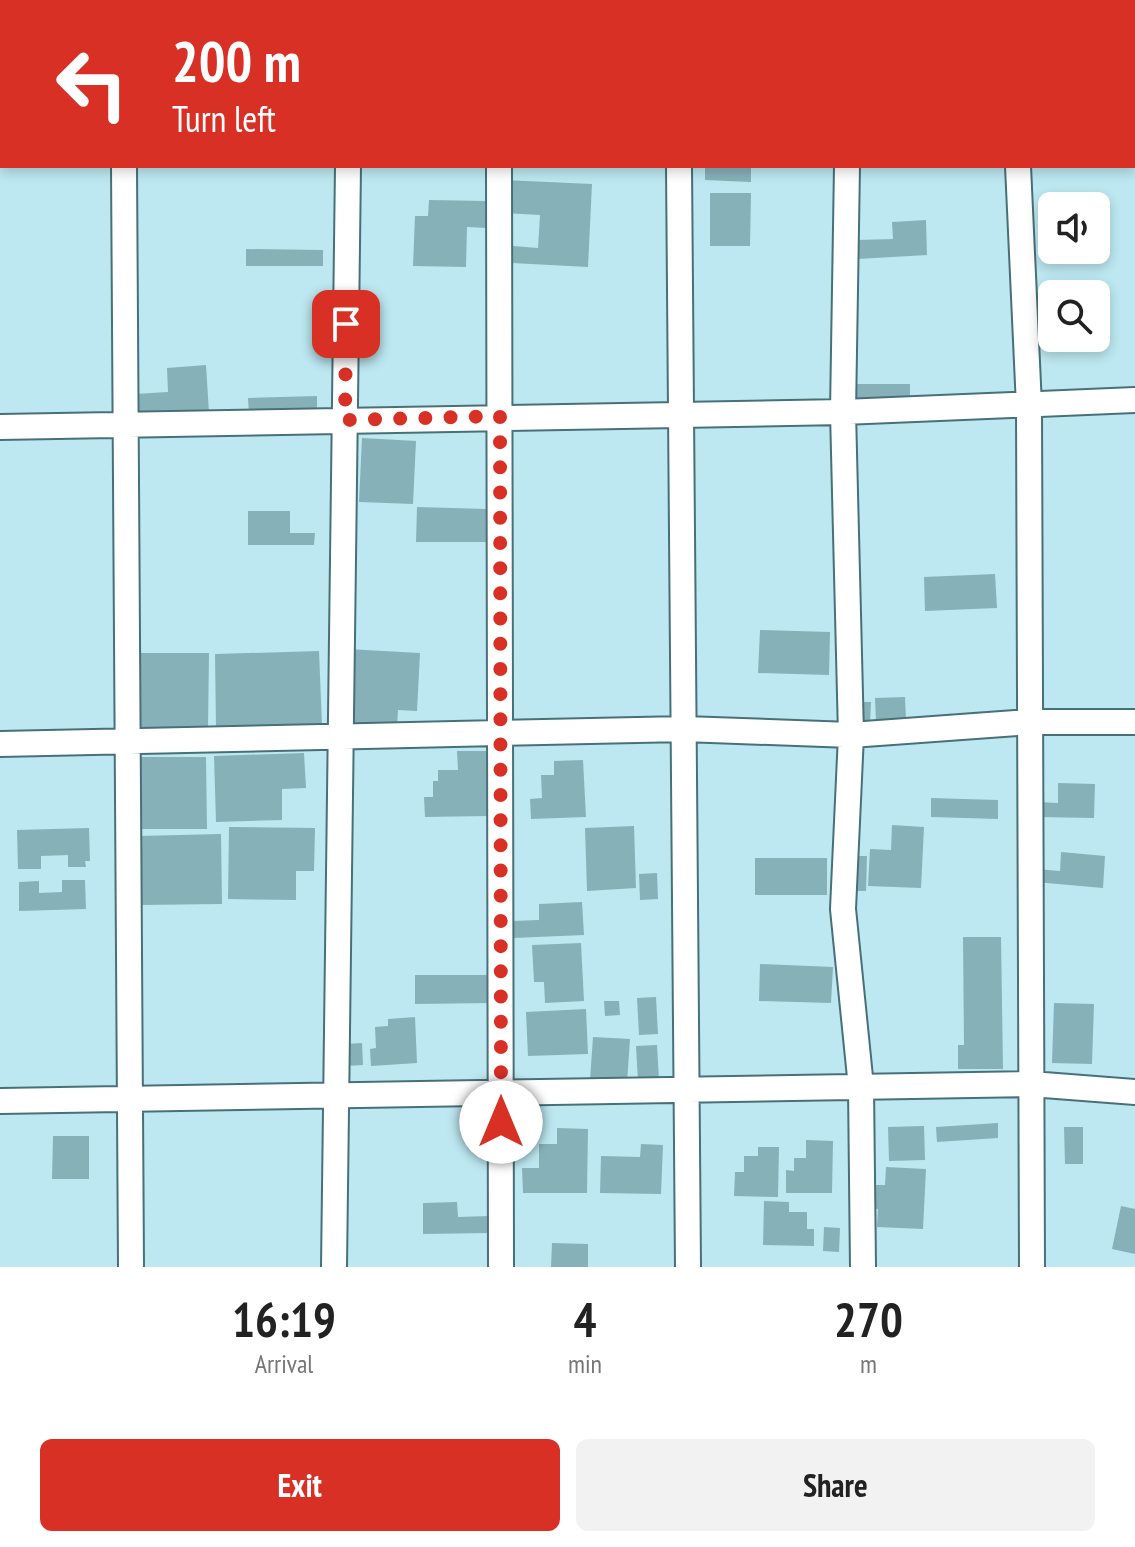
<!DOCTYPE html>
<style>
body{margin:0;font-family:"PT Sans Narrow",sans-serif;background:#f2f2f2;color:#222;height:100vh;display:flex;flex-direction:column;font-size:30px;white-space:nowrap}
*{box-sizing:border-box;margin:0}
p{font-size:26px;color:#767676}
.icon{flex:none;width:44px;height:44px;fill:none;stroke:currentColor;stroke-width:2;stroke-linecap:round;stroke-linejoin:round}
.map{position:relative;height:1267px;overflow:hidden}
.drawer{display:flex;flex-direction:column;background:#fff;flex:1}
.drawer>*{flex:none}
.top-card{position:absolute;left:0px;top:0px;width:1136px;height:168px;box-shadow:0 4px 12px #0003;background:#d93025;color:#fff;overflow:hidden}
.buttons{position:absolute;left:1038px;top:192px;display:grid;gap:16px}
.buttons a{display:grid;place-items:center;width:72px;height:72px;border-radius:12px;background:#fff;box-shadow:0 4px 12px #0003;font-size:40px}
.pin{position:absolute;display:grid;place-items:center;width:68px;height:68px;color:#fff;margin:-34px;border-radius:16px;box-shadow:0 4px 12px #0006}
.me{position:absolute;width:88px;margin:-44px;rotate:0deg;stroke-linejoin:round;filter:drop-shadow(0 0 6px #0008)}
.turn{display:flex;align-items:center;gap:28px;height:168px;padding:0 40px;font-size:36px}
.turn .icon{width:104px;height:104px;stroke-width:2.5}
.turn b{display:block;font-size:56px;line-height:68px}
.eta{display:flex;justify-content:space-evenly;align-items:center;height:136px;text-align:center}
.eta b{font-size:48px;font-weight:700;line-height:56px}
.action{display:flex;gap:16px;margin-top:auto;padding:16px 40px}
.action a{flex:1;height:92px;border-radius:12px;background:#d93025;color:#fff;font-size:32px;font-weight:700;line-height:92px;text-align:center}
.action a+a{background:#f2f2f2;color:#222}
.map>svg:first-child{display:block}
.building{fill:#87b1b9}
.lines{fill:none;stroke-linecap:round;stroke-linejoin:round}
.minor-casing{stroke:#487078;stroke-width:28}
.minor{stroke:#fff;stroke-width:24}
.route{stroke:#d93025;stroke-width:14;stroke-dasharray:0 25.2}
</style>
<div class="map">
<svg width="1135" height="1267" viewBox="0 0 1135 1267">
<rect width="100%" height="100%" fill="#bde8f1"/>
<path class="building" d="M705,166H751V182L705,180Z
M505,180L592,184L588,267L512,263L513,246L538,248L540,215L504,213Z
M710,193H751L750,246H710Z
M429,200L486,201V228L467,227L466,267L413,266L415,216H428Z
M926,220L927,255L858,259L857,240L893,239L892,222Z
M246,249L323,250V266H246Z
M206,365L209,413L137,418L135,394L168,392L167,368Z
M850,384H910V402H851Z
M317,396V413L249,415L248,398Z
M362,438L416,441L413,504L359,502Z
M417,507L487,509V542H416Z
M248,511H290V533H315L314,545H248Z
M995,574L997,608L925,611L924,577Z
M760,630L830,632L829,675L758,673Z
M347,649L420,653L417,711L398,710L397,727L343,724Z
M319,651L322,725L216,728L215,654Z
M141,653H209L208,728L139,727Z
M905,697L906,721L876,722L875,698Z
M854,702H871L870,725H853Z
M457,751H487L488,816L425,817L424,797H433V781H438V770H458Z
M304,753L306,788L282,789V820L216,822L214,756Z
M141,757H206L207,829H141Z
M583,760L586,817L531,819L530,799L542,798L541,775H554V761Z
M1058,783L1095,784L1094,818L1037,817V802L1058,803Z
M931,798L998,800V819L931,817Z
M892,825L924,827L921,888L868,886L870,849L891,850Z
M634,826L636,888L587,891L585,828Z
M229,827L315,828L314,871H296V900L228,899Z
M89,828L90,861H85L86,867H68V855L41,856V869H18L17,830Z
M221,834L222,904L140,905L139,836Z
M1061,852L1105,856L1103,888L1035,882L1036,869L1060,871Z
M853,856H867L866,891H852Z
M755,858H827V895H755Z
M657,873L658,899L640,900L639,874Z
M62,880H85L86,909L19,911V882L39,881V893L62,892Z
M582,902L584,935L513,938L512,921L539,920V904Z
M963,937H1001L1003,1069H958V1045H964Z
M581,943L584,1001L545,1003L544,982H534L532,945Z
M760,964L833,967L831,1003L759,1001Z
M415,975H491V1003L415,1004Z
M656,997L658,1034L639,1035L637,998Z
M604,1001H619L620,1015L605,1016Z
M1054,1003L1094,1004L1092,1064L1052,1063Z
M586,1009L588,1054L528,1056L526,1012Z
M415,1017L417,1063L371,1066L370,1049L376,1048L375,1027L388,1026V1019Z
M593,1037L630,1039L627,1083L590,1080Z
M362,1043L363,1065L346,1066L345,1044Z
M657,1045L659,1080L638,1081L636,1046Z
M998,1123V1138L937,1142L936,1127Z
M924,1126L925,1160L889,1161L888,1127Z
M1064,1127H1083V1164H1065Z
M557,1128L588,1129L587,1193H523L522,1168H539V1144H557Z
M53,1136H89V1179H52Z
M806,1140L833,1141L832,1193H786V1170L794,1171V1158H806Z
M641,1144L663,1145L661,1194L600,1193L601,1156L640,1157Z
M758,1147H779L778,1197L734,1196L735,1172H744V1156H758Z
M886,1167L926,1169L923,1229L877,1227L878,1209L871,1208L872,1185H885Z
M764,1201L789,1202V1212H807V1229H814V1246L763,1245Z
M457,1202L458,1217L489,1216V1233L423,1234V1203Z
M1121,1206L1135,1209V1254L1112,1249Z
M824,1227L840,1228L839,1252L823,1251Z
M552,1243L588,1244V1267H551Z"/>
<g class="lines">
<g class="minor-casing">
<path id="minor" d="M123,0V2
M499,0V2
M678,0V2
M351,2V0
M850,2V0
M1020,2V0
M124,166L131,1267
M499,166L501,1267
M679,166L688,1267
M847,166L843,412L851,735L843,909L861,1087L863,1267
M1018,166L1029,406L1032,1267
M0,427L843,412L1135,400
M0,744L684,729L851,735L1030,722H1135
M0,1101L1031,1084L1135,1092
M334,1267L348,166"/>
</g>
<use href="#minor" class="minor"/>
</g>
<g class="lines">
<path class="route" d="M346,324L345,420L500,416L501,1122"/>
</g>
</svg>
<div class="buttons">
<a><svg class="icon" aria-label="sound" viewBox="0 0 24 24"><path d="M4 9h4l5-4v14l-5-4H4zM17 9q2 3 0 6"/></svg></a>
<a><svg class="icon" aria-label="search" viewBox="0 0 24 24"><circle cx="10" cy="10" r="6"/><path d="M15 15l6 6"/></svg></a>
</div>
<div class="pin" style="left:346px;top:324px;background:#d93025"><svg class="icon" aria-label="arrive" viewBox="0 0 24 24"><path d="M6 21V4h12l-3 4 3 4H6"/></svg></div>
<svg class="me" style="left:501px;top:1122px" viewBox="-20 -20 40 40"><circle r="19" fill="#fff"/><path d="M0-13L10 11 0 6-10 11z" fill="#d93025"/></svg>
<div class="top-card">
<div class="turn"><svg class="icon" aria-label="left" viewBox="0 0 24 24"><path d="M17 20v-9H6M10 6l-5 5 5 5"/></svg><div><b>200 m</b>Turn left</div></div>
</div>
</div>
<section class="drawer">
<div class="eta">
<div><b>16:19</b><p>Arrival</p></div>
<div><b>4</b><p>min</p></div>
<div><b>270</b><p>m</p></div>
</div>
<div class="action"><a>Exit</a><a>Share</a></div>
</section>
